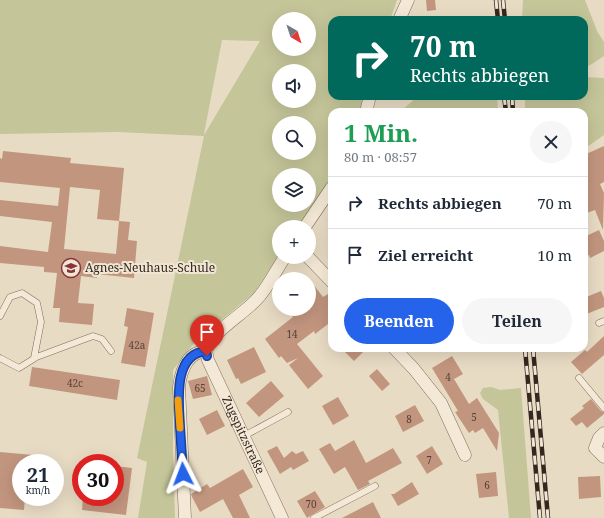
<!DOCTYPE html>
<html lang="de">
<meta charset="utf-8">
<style>
body{margin:0;font-family:"Noto Serif",serif;background:#f6f6f7;color:#1f2937;height:100vh;display:flex;flex-direction:column;font-size:15px;white-space:nowrap}
*{box-sizing:border-box;margin:0}
p{font-size:13px;color:#747a83}
.icon{flex:none;width:22px;height:22px;fill:none;stroke:currentColor;stroke-width:2;stroke-linecap:round;stroke-linejoin:round}
.map{position:relative;flex:1;overflow:hidden}
.details{position:absolute;left:328px;top:108px;width:260px;height:244px;display:flex;flex-direction:column;background:#fff;border-radius:12px;box-shadow:0 4px 16px #0002}
.details>*{flex:none}
.guide{position:absolute;left:328px;top:16px;width:260px;height:84px;border-radius:12px;box-shadow:0 4px 16px #0002;background:#00695c;color:#fff;overflow:hidden}
.needle{width:26px;rotate:141deg}
.fabs{position:absolute;left:272px;top:12px;display:grid;gap:8px}
.fabs a{display:grid;place-items:center;width:44px;height:44px;border-radius:50%;background:#fff;box-shadow:0 4px 16px #0002;font-size:20px}
.speed{position:absolute;left:12px;top:454px;display:flex;gap:8px;font-size:20px;font-weight:700;text-align:center}
.speed>*{display:grid;place-content:center;width:52px;height:52px;border-radius:50%;background:#fff;box-shadow:0 4px 16px #0002;line-height:1}
.speed small{font-size:10px;font-weight:400}
.speed .limit{border:6px solid #d22;background:#fff;color:#111}
.pin{position:absolute;display:grid;place-items:center;width:34px;height:34px;color:#fff;margin:-41px -17px;border-radius:50% 50% 50% 0;rotate:-45deg;box-shadow:0 0 4px #0007}
.pin .icon{rotate:45deg}
.me{position:absolute;width:44px;margin:-22px;rotate:357deg;stroke-linejoin:round;filter:drop-shadow(0 0 3px #0008)}
.turn{display:flex;align-items:center;gap:14px;height:84px;padding:0 16px;font-size:18px}
.turn .icon{width:52px;height:52px;stroke-width:2.5}
.turn b{display:block;font-size:28px;line-height:34px}
.round{display:grid;place-items:center;flex:none;width:42px;height:42px;border-radius:21px;background:#f6f6f7}
.summary{display:flex;align-items:center;justify-content:space-between;height:68px;padding:0 16px}
h1{font-size:24px;font-weight:700;line-height:30px;color:#1e9e55}
.cta{display:flex;gap:8px;margin-top:auto;padding:8px 16px}
.cta a{flex:1;height:46px;border-radius:24px;background:#2563eb;color:#fff;font-size:16px;font-weight:700;line-height:46px;text-align:center}
.cta a+a{background:#f6f6f7;color:#1f2937}
ul{padding:0;list-style:none}
li{display:flex;align-items:center;gap:12px;height:52px;padding:0 16px;border-top:1px solid #e0e1e3}
li div{flex:1}
li b{display:block;font-size:15px}
li em{font-style:normal}
.map>svg:first-child{display:block}
.green{fill:#c4c599;fill-rule:evenodd}
.building{fill:#c2957e}
.lines{fill:none;stroke-linecap:round;stroke-linejoin:round}
.service-casing{stroke:#816d5d;stroke-width:7}
.minor-casing{stroke:#816d5d;stroke-width:13}
.service{stroke:#f4e9d6;stroke-width:6}
.minor{stroke:#f4e9d6;stroke-width:12}
.rail-casing{stroke:#33271f;stroke-width:4.5}
.rail{stroke:#f1e6d3;stroke-width:3;stroke-dasharray:9;stroke-linecap:butt}
.route-casing{stroke:#184099;stroke-width:10}
.route{stroke:#2563eb;stroke-width:7}
.slow{stroke:#f59e0b;stroke-width:7}
.labels{text-anchor:middle;stroke-width:4;stroke-linejoin:round;paint-order:stroke}
.number-label{font-size:10px;fill:#574237}
.poi-label{font-size:12px;fill:#33271f;stroke:#f1e6d3;text-anchor:start}
.street-label{font-size:12px;fill:#33271f;stroke:#f1e6d3}
</style>
<div class="map">
<svg width="604" height="518" viewBox="0 0 604 518">
<rect width="100%" height="100%" fill="#e8dbc4"/>
<path class="green" d="M0,0H397L390,20H332V96H366L361,112H332V177L298,227H279V255L254,293L195,342L173,370V452L175,518H138L147,462L137,458L204,136L117,132L0,134ZM279,19H309V49H279ZM222,40L260,41L204,135V134ZM279,71H309V101H279ZM279,123H309V153H279ZM279,175H309V205H279Z
M523,0H585L597,31L604,42V56L592,64L584,68V20H522Z
M584,77L604,78V135L584,149V112H525V96H584Z
M418,96H497L498,112H400Z
M491,387L500,390L521,388L531,518H509L498,410L483,399L480,393L483,388Z"/>
<path class="building" d="M426,0H435L436,10L427,11Z
M604,146V182L600,184L604,193L603,230L595,210L584,214V155Z
M3,151L71,158L70,163L124,168L119,221L97,219L100,190L70,187L64,249L116,254L119,221L130,222L128,240L137,241L134,278L97,274V278L81,276L78,303L94,304L92,325L59,322L60,308H53L57,273L44,272V267L0,263V246L48,252L52,222L0,216V200L58,206L60,188L0,182V158L2,159Z
M599,230L604,241V251L590,258L589,255L584,257V237Z
M309,279L323,297L328,294L332,300V321L315,334L314,331L297,344L323,376L308,389L289,365L298,358L287,363L281,356L279,358L265,339L293,317L286,309H309Z
M601,291L604,298V307L584,315V298Z
M127,308L154,313L145,367L121,363L128,327L124,326Z
M604,336V355L582,374L571,362L585,350L587,352Z
M254,347L266,372L241,384L238,378L236,379L227,360Z
M341,348H367L354,361Z
M452,356L463,374L454,379L469,404L477,398L499,433L497,451L483,428L475,433L473,430L469,433L455,412L458,411L432,368Z
M32,367L120,380L117,400L29,386Z
M377,369L390,384L382,391L369,376Z
M207,376L212,395L193,399L188,381Z
M271,381L284,396L259,417L246,403Z
M338,397L349,416L333,425L322,406Z
M591,399L601,411L604,412V414L587,428L582,422L576,426L570,419L584,408L582,406Z
M415,405L424,421L403,432L395,416Z
M217,410L225,426L207,435L199,419Z
M354,440L366,463L393,448L402,463L368,481L370,484L358,490L345,467L334,474L319,449L330,443L335,451Z
M277,446L284,458L292,451L296,454L303,451L309,461L293,470L291,467L280,474L267,451Z
M432,446L443,464L427,474L416,456Z
M0,452L44,456V463H21V497H25L24,510L0,508Z
M115,466L132,468L126,515L82,510L83,497H115Z
M243,469L253,487L239,495L250,518H233L223,499L200,512L192,497L191,494L207,484L210,488Z
M496,472L498,496L479,498L476,474Z
M600,476L601,497L579,499L578,477Z
M412,482L419,494L398,506L391,494H394Z
M315,491L325,507L307,518L297,501Z
M373,502L381,518H342Z"/>
<g class="lines">
<g class="service-casing">
<path id="service" d="M0,316L10,297L22,293L37,303L41,322L34,358L93,336L102,339L111,351
M599,323L604,321
M0,358L19,368L35,358
M579,378L604,408
M244,436L288,412
M314,518L375,486"/>
</g>
<g class="minor-casing">
<g id="minor">
<path d="M399,20L408,0"/>
<path d="M366,112L370,96"/>
<path d="M305,227L332,187"/>
<path d="M308,257L332,282"/>
<path d="M394,348L414,369L441,403L465,455"/>
<path id="s1" d="M206,351L208,360L282,518"/>
<path d="M206,351C215,328 242,316 258,298C268,287 276,270 285,257"/>
<path d="M604,433L599,438L595,448L604,457"/>
<path d="M185,518L179,387C181,371 187,352 206,351"/>
</g>
</g>
<use href="#service" class="service"/>
<use href="#minor" class="minor"/>
<g class="rail-casing">
<path id="rail" d="M496,0L498,20
M503,0L505,20
M504,96L506,112
M512,96L513,112
M525,348L540,518
M533,348L548,518"/>
</g>
<use href="#rail" class="rail"/>
</g>
<g class="lines">
<g class="route-casing">
<path id="route" d="M183,474C182,459 181,443 180,427C179,404 172,354 206,351L207,356"/>
</g>
<use href="#route" class="route"/>
<path class="slow" d="M178,400L180,428"/>
</g>
<defs>
<g id="school-ring" transform="scale(1)"><circle r="9.5" fill="#f1e6d3" stroke="#89343b" stroke-width="1.5"/><path d="M0-5L7-2L0 1L-7-2ZM-4 1L0 2.5L4 1V4Q0 6-4 4Z" fill="#89343b"/></g>
</defs>
<g fill-rule="evenodd">
<use href="#school-ring" x="71" y="268"/>
</g>
<g class="labels">
<g class="number-label">
<text x="292" y="338">14</text>
<text x="137" y="349">42a</text>
<text x="448" y="381">4</text>
<text x="75" y="387">42c</text>
<text x="200" y="392">65</text>
<text x="474" y="421">5</text>
<text x="409" y="423">8</text>
<text x="429" y="464">7</text>
<text x="487" y="489">6</text>
<text x="311" y="508">70</text>
</g>
<g class="poi-label">
<text x="85" y="272">Agnes-Neuhaus-Schule</text>
</g>
<g class="street-label">
<text dy="4" stroke="none"><textPath href="#s1" startOffset="92">Zugspitzstraße</textPath></text>
</g>
</g>
</svg>
<div class="fabs">
<a><svg class="needle" viewBox="-14 -14 28 28"><path d="M0-13l5 13h-10z" fill="#e53935"/><path d="M0 13l5-13h-10z" fill="#747a83"/></svg></a>
<a><svg class="icon" aria-label="sound" viewBox="0 0 24 24"><path d="M4 9h4l5-4v14l-5-4H4zM17 9q2 3 0 6"/></svg></a>
<a><svg class="icon" aria-label="search" viewBox="0 0 24 24"><circle cx="10" cy="10" r="6"/><path d="M15 15l6 6"/></svg></a>
<a><svg class="icon" aria-label="layers" viewBox="0 0 24 24"><path d="M12 4l9 5-9 5-9-5zM3 14l9 5 9-5"/></svg></a>
<a>+</a>
<a>−</a>
</div>
<div class="speed"><div>21<small>km/h</small></div><div class="limit">30</div></div>
<div class="pin" style="left:207px;top:356px;background:#d93025"><svg class="icon" aria-label="arrive" viewBox="0 0 24 24"><path d="M6 21V4h12l-3 4 3 4H6"/></svg></div>
<svg class="me" style="left:183px;top:474px" viewBox="-20 -20 40 40"><path d="M0-17L14 15 0 8-14 15z" fill="#2563eb" stroke="#fff" stroke-width="4"/></svg>
<div class="guide">
<div class="turn"><svg class="icon" aria-label="right" viewBox="0 0 24 24"><path d="M7 20v-9h11M14 6l5 5-5 5"/></svg><div><b>70 m</b>Rechts abbiegen</div></div>
</div>
<section class="details">
<div class="summary"><div><h1>1 Min.</h1><p>80 m · 08:57</p></div><a class="round"><svg class="icon" aria-label="close" viewBox="0 0 24 24"><path d="M6 6l12 12M18 6L6 18"/></svg></a></div>
<ul>
<li><svg class="icon" aria-label="right" viewBox="0 0 24 24"><path d="M7 20v-9h11M14 6l5 5-5 5"/></svg><div><b>Rechts abbiegen</b></div><em>70 m</em></li>
<li><svg class="icon" aria-label="arrive" viewBox="0 0 24 24"><path d="M6 21V4h12l-3 4 3 4H6"/></svg><div><b>Ziel erreicht</b></div><em>10 m</em></li>
</ul>
<div class="cta"><a>Beenden</a><a>Teilen</a></div>
</section>
</div>
